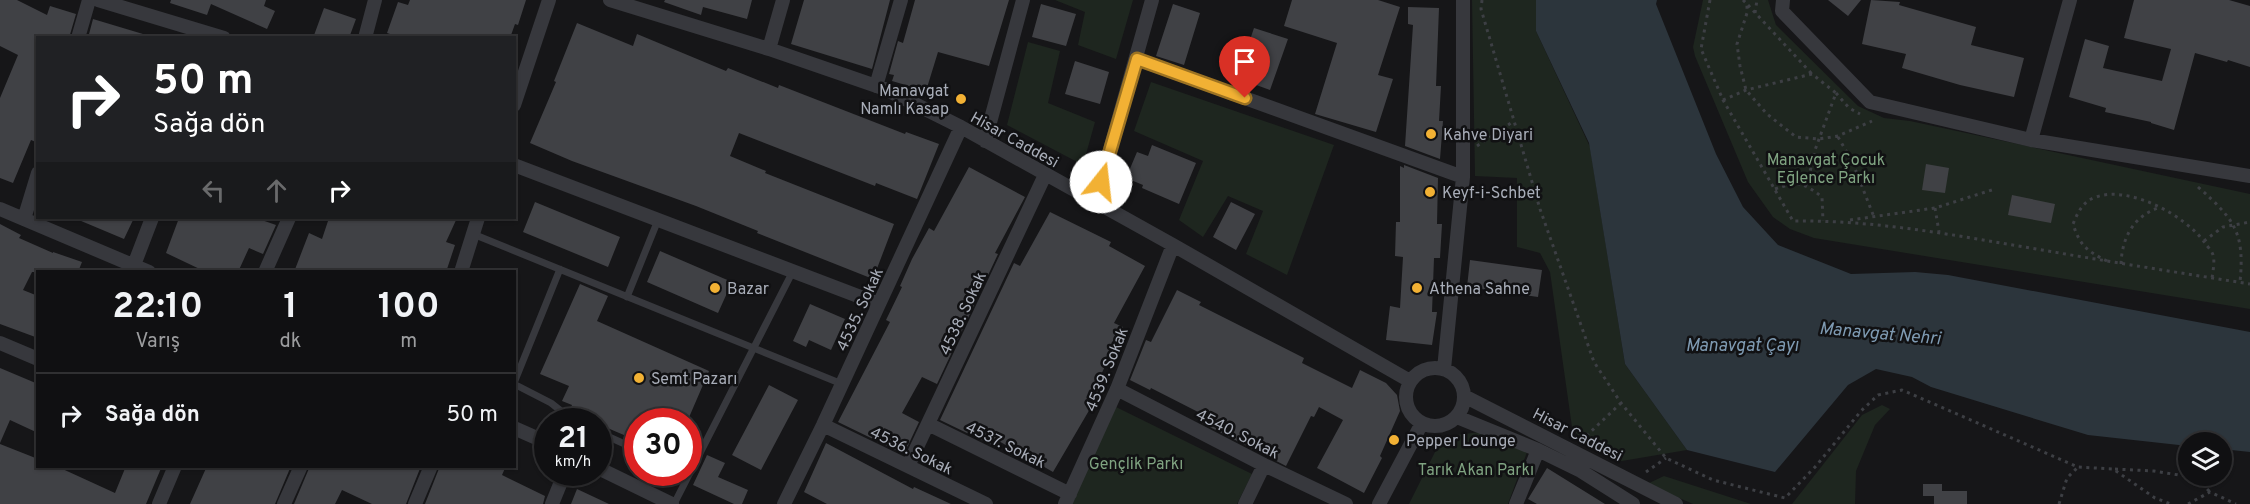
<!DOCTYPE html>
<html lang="tr">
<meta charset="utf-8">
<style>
body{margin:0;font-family:Overpass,sans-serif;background:#19191b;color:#f1f3f6;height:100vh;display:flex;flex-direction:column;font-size:22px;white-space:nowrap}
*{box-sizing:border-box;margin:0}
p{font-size:20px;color:#9c9d9f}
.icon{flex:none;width:33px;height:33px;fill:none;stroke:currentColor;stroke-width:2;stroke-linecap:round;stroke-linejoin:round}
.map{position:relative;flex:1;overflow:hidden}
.panel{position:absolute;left:36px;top:270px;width:480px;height:198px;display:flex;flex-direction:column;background:#101012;border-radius:0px;box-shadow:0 2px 4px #0004,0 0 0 2px #303032}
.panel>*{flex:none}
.banner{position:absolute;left:36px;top:36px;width:480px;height:183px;border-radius:0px;box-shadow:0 2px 4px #0004,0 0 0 2px #303032;background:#202124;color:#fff;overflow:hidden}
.buttons{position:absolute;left:2178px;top:432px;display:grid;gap:12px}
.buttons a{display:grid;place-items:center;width:54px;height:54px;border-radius:50%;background:#101012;box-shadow:0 2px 4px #0004,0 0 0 2px #303032;font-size:30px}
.speed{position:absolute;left:534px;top:408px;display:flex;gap:12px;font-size:30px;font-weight:700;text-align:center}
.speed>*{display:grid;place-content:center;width:78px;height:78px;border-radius:50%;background:#101012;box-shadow:0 2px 4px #0004,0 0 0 2px #303032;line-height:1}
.speed small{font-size:15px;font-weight:400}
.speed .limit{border:9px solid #d22;background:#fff;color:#111}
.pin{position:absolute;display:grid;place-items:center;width:51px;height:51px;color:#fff;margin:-62px -26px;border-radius:50% 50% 50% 0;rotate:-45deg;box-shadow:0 0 6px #0007}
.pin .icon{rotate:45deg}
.me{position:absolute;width:66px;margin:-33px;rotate:16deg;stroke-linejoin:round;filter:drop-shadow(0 0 4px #0008)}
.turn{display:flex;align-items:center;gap:21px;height:126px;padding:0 18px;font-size:27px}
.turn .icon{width:78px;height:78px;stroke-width:2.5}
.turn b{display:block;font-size:42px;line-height:51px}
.lanes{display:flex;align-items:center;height:57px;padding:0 18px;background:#0003;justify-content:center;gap:30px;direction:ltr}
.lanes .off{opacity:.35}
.eta{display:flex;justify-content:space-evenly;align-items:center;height:102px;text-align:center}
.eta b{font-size:36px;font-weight:700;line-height:42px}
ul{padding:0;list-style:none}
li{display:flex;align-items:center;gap:18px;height:84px;padding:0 18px;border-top:2px solid #303032}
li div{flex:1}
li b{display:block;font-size:22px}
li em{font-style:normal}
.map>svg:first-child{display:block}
.green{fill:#1e261f}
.water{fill:#2c353c}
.building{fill:#404145}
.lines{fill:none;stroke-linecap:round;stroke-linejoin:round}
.path{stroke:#3d3f44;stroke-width:3;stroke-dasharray:3 4.5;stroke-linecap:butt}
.lane{stroke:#37383d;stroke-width:7}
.street{stroke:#37383d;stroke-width:14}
.route-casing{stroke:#9d7322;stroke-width:15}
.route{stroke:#f2b134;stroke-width:10}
.poi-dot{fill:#f2b134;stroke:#111113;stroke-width:2}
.labels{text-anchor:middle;stroke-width:5;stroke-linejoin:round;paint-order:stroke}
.poi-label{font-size:16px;fill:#a8adb8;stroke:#111113;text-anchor:start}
.street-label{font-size:16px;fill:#a8adb8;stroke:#111113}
.park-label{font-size:16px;fill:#7fa381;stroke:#111113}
.water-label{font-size:18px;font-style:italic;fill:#7f9bb3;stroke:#111113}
</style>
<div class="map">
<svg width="2250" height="504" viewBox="0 0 2250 504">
<rect width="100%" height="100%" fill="#161618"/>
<path class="green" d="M1055,0H1133L1116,59L1078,45L1085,12Z
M1472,0H1536V31L1590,147L1625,364L1687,450L1616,462L1581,440L1572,427L1550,272L1540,253L1517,247V178L1475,176Z
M1703,0H1768L1776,25L1858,106L1884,118L1910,121L2250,194V309L1814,238L1790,229L1773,217L1748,182L1695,56L1693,47Z
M1028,42L1060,51L1048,103L1095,122L1083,165L1007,125Z
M1151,82L1334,145L1287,275L1246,254L1263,211L1228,196L1203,237L1179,220L1203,161L1134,131Z
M1882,405L1890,409L1875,425L1856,471L1855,504H1792L1862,415Z
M1116,407L1252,474L1237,504H1069Z
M1480,432L1527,452L1508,504H1409L1437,448L1456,435Z
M1664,476L1751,504H1693L1647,484Z"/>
<path class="water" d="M1536,0H1657L1656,4L1716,154L1743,207L1778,245L1851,274L1915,272L1948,275L2250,332V452L2222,449V442H2188V446L2088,435L1931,387L1912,377L1876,369L1848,385L1775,472L1687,450L1625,364L1589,143L1536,31Z"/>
<path class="building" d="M0,0H17L47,15L50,6L76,14L69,38H38V143L31,140L13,183L0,178V98L18,55L0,46Z
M171,0H266L264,6L275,11L267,29L211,4L207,15L170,3Z
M410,0H526L518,25L515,24L510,38H402L387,33L398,2L408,5Z
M665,0H752L747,19L703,7L701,15L664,2Z
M804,0H890L872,69L791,44Z
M915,0H1009L989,66L938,52L926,91L892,81L894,75L889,74L898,41L903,43Z
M1292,0H1378L1400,7L1378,75L1393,79L1376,132L1315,114L1337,43L1284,26Z
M1828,0H1861L1848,16Z
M1871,0L1900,2L1899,5L1976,27L1971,45L2024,58L2014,97L1960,85L1902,68L1906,54L1862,44Z
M2134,0H2229L2250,6V67L2228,60L2227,62L2195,53L2174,130L2151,123V122L2105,112L2106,108L2069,97L2085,39L2109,46L2103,68L2162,81L2171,49L2124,38Z
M1041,4L1076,14L1066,46L1032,37Z
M1173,4L1200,13L1184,65L1156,56Z
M1408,7L1439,8L1436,86H1441L1439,121H1443L1440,159L1405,146L1413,25L1408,24Z
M324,8L356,19L349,38H313Z
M93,19L143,34V38H88Z
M577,23L633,46L637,34L726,71L728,68L778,88L779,85L905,134L906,132L939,144L917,199L876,183L875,186L739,133L730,156L766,171L765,173L894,224L873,279L757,233L758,231L696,206L572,161L530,143L556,82L554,81Z
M1254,28L1288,39L1270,90L1237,78Z
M1075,61L1109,72L1100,104L1065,94Z
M1152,145L1196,163L1179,204L1142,188L1143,185L1126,178L1137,152L1148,156Z
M1926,164L1949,168L1945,193L1922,190Z
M1404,165L1438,178L1437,224H1442L1440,258H1434L1432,312H1437L1432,345L1386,340L1390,306L1400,308L1403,257L1395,256L1396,222H1400V166L1404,168Z
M969,167L1025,197L995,253L998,254L937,384L922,377L902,413L919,422L904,454L838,422L890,322L886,320L902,287L900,286L912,259L929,228L934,231Z
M2012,195L2055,204L2051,223L2008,215Z
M535,202L620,237L608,267L523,232Z
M1231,202L1255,214L1236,250L1213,237Z
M1050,212L1111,242L1109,246L1145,266L1114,323L1123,327L1095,388L1101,390L1053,472L997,440L994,446L940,420L1014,263L1020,266Z
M74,218H134L124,239Z
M179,218H256L276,225L263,254L249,248L238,272H206L166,253Z
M329,218H457L446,242L455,245L446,272H294L309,233L322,239Z
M0,224L21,235L19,238L53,253V252L82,262L78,272H32L23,290L38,296V338L0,324Z
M660,251L732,282L718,313L647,282Z
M1470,260L1542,270L1538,297L1467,287Z
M580,284L608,296L597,321L709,371L687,422H638V441L598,424V422H593L572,412L570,410L572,405L562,401L569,386L540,374Z
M1177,290L1201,302L1199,305L1304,358L1302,363L1352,388L1360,370L1386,383L1397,395L1400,411L1380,456L1382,458L1364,493L1317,468L1343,420L1319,407L1314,417L1311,416L1286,466L1198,421L1202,414L1151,388L1150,390L1130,380L1146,340L1151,342Z
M810,304L845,319L831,350L809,340L806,347L793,341Z
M0,368L38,384V433L10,420L0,443Z
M769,385L798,400L761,470L732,455Z
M826,443L913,489L914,487L951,504H827L804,492Z
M0,444L38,459V466H56L115,493L126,466H162L146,504H0Z
M707,455L725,463L718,477L748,490L742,504H734L693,485Z
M207,466H291L275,504H190Z
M310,466H421L406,504H372L342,490L335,504H294Z
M440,466H506L502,475L545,496L543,504H425Z
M1547,468L1605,504H1537L1528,499Z
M1923,484H1942V491H1967V504H1934V496H1923Z
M577,489L609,504H571Z"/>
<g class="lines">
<path class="path" d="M1482,0L1481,9L1540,209L1594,362L1621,403L1666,458L1713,480L1785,498L1816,466L1861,411L1878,395L1902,390L2078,467L2113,469L2155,498L2171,504
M1710,0L1701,49L1723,100L1793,221C1878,220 1959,236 2042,250C2111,262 2181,273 2250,284
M1743,0L1747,4V13L1737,44L1740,66L1746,90L1767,114L1796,137L1819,139L1838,136L1872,121
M1748,5L1812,74
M1755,13L1757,0
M1836,93L1849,108L1860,114
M1723,100L1746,90L1812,74L1836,93L1815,150L1807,185
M1838,137L1852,161L1874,217
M1477,146L1514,121
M2198,187C2234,219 2245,232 2240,282
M1775,189C1797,181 1803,182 1822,197L1823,221
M1935,208L1939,232
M1850,220L1935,208L1995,189
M2204,241L2223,227L2250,222
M2107,261C2087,251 2080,246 2073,224C2078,212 2083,201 2096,197C2130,185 2186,216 2205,243C2207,246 2212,251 2213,255C2215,261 2213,271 2212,278
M2121,264C2122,237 2134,215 2161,207
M1581,441L1621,403
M2115,469L2154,471L2197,478L2210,492
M1646,472L1666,458
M2059,504L2067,478L2078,467
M2188,504L2210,492L2236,504"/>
<path class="lane" d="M473,234L842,384
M627,297L658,220
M514,383L560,269
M514,384L551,403L575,422
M598,432L638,450
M674,504L793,271"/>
<path class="street" d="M98,0L224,38
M610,0L769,49L885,89L961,127L1173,245L1410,381
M1783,0L1782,11L1870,102L2031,140L2250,176
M78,38L89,0
M365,38L375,0
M769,49L783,0
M1137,59L1463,177
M876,86L901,0
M514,105L549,0
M2031,140L2070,0
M985,141L1023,0
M514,165L879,304
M1095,203L1152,0
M0,209L149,272
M24,219L38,173
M134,265L152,218
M265,272L289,218
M461,272L478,218
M0,343L38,359
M1406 397a29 29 0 1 1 58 0a29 29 0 1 1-58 0Z
M1444,369L1463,177V0
M1117,389L1264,465L1346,504
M1464,396L1676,504
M1457,417L1538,450L1581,471L1633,504
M928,424L1070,494
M823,425L986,504
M514,428L548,443
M908,466L1045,175
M598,468L672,504
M159,504L175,466
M284,504L301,466
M415,504L431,466
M552,504L565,472
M784,504L823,425L961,127
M1065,504L1117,389L1173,245
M1245,504L1264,465
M1379,504L1422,423
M1516,504L1538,450"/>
</g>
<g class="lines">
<g class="route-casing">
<path id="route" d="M1101,182L1137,59L1245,98"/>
</g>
<use href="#route" class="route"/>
</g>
<g class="poi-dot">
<circle cx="961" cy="99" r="6"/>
<circle cx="1431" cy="134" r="6"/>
<circle cx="1430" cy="192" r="6"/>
<circle cx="715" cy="288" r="6"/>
<circle cx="1417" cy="288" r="6"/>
<circle cx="639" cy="378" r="6"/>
<circle cx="1394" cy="440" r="6"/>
</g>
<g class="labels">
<g class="poi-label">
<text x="949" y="96" text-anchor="end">Manavgat<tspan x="949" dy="18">Namlı Kasap</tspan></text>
<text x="1443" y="140">Kahve Diyari</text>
<text x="1442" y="198">Keyf-i-Schbet</text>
<text x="727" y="294">Bazar</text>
<text x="1429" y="294">Athena Sahne</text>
<text x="651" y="384">Semt Pazarı</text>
<text x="1406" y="446">Pepper Lounge</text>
</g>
<g class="street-label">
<text transform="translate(1015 139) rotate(29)" y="6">Hisar Caddesi</text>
<text transform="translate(859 309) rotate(-65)" y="6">4535. Sokak</text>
<text transform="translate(962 313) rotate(-65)" y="6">4538. Sokak</text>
<text transform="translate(1106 369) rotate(-68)" y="6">4539. Sokak</text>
<text transform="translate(1238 433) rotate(27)" y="6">4540. Sokak</text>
<text transform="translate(1578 434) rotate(27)" y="6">Hisar Caddesi</text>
<text transform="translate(1006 444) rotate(26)" y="6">4537. Sokak</text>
<text transform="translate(912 450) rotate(26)" y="6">4536. Sokak</text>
</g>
<g class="park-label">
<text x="1826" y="165">Manavgat Çocuk<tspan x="1826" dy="18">Eğlence Parkı</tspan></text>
<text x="1136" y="469">Gençlik Parkı</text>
<text x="1476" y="475">Tarık Akan Parkı</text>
</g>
<g class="water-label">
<text transform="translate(1880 333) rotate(5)" y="6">Manavgat Nehri</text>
<text x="1742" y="351">Manavgat Çayı</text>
</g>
</g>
</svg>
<div class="buttons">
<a><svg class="icon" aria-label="layers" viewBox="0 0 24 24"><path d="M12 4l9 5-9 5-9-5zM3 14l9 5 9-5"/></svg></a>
</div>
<div class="speed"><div>21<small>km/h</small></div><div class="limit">30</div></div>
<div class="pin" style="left:1245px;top:98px;background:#d93025"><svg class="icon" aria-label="arrive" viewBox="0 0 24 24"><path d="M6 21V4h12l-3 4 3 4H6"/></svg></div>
<svg class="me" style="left:1101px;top:182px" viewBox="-20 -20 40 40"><circle r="19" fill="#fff"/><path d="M0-13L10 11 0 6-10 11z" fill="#f2b134"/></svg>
<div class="banner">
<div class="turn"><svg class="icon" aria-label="right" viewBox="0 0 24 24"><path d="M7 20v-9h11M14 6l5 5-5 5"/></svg><div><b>50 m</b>Sağa dön</div></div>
<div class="lanes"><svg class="icon off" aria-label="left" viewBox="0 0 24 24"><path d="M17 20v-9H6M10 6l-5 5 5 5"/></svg><svg class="icon off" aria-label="ahead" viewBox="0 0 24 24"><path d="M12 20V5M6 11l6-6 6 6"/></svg><svg class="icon" aria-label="right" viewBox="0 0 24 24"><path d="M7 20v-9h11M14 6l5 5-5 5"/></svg></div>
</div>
<section class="panel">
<div class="eta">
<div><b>22:10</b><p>Varış</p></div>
<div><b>1</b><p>dk</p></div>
<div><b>100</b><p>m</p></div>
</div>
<ul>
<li><svg class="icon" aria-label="right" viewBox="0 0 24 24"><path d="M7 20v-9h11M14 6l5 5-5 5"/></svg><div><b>Sağa dön</b></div><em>50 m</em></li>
</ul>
</section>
</div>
